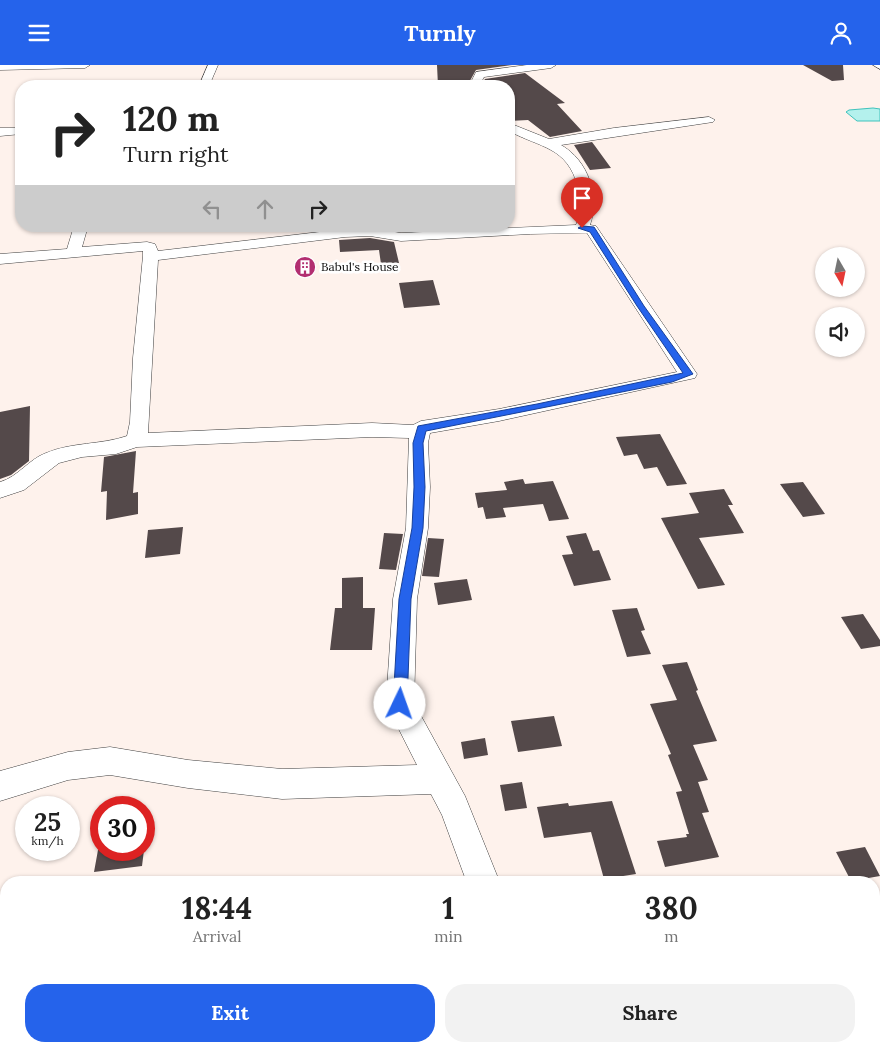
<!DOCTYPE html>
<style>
body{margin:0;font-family:Lora,serif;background:#f2f2f2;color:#222;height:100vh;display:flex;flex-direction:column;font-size:19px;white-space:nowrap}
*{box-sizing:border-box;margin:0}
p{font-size:16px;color:#767676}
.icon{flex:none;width:28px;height:28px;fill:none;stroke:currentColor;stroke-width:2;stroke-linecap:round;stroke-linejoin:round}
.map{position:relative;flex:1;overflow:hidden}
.sheet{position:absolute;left:0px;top:811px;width:880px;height:176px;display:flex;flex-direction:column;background:#fff;border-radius:20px 20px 0 0;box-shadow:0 1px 4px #0004}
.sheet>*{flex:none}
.top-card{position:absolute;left:15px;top:15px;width:500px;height:152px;border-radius:20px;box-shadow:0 1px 4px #0004;background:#fff;color:#222;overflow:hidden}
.needle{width:32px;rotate:171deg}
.controls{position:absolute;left:815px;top:182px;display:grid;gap:10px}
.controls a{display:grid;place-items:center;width:50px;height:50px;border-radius:50%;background:#fff;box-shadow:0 1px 4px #0004;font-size:25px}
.speed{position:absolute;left:15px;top:731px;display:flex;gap:10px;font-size:25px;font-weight:700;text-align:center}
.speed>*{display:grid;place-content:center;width:65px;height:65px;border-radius:50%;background:#fff;box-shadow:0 1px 4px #0004;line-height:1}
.speed small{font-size:12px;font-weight:400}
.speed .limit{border:8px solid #d22;background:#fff;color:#111}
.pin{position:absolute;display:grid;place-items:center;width:42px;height:42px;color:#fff;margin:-51px -21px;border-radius:50% 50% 50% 0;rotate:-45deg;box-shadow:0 0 5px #0007}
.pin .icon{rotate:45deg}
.me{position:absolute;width:55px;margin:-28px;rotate:3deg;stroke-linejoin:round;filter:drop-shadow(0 0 4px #0008)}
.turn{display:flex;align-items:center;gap:18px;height:105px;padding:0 25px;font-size:22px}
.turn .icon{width:65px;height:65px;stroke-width:2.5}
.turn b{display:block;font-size:35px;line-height:42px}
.lanes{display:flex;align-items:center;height:48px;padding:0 25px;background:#0003;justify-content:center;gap:25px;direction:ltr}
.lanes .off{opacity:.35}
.eta{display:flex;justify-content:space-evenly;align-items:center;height:85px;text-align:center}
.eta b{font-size:30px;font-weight:800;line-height:35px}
.action{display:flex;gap:10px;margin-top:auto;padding:10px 25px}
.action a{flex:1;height:58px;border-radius:20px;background:#2563eb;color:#fff;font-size:20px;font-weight:800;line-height:58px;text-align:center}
.action a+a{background:#f2f2f2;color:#222}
header{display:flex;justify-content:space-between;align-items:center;height:65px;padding:0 25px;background:#2563eb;color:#fff;font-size:22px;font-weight:800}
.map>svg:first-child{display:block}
.water{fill:#b4f1ed;stroke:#40c3bc}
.building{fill:#54494a}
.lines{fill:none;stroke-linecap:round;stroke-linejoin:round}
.street-casing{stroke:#3f3f3f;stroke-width:1}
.street{fill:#fff;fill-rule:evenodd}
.route{fill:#2563eb;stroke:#184099}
.labels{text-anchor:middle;stroke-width:5;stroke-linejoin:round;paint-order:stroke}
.far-poi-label{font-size:12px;fill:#0c0c0c;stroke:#fff;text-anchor:start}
</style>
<header><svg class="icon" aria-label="menu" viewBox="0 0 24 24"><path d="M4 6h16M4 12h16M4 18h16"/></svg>Turnly<svg class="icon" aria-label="person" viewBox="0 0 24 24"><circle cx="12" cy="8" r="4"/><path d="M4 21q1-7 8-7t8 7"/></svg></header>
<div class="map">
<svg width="880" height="987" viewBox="0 0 880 987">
<rect width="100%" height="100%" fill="#fef2ec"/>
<path class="water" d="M873,43L880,44V56H857L846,47L849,45Z"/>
<path class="building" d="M437,0H512L476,5L467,21H438Z
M803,0H843L844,15L832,16Z
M525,8L565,38L557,39L582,66L550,72L528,55L509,56V21H481L485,14Z
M592,77L595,81L611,103L590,105L574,80Z
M370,173L394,177L399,198L381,199L379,185L340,187L339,175Z
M433,215L440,240L404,243L399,218Z
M30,341L29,396L11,410L0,414V347Z
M660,369L687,419L667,421L657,402L644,404L637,389L624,391L616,372Z
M136,386L133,428L138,427V449L106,455L107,426L101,427L104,392Z
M523,414L525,419L553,416L569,454L549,456L543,439L503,443L506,452L486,454L483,442L478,443L475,428L507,425L504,417Z
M803,417L825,449L803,452L780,419Z
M724,424L733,440H728L744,468L699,473L725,520L698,524L661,453L699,448L689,428Z
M183,462L180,489L145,493L148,465Z
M384,468L403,469L396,505L379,504Z
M586,468L593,486L599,485L611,515L574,521L562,490L573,489L566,471Z
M428,473L444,474L439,512L422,511Z
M363,512V543H375L372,585H330L335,543H342V513Z
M467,514L472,535L438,540L434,518Z
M637,543L645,565L641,566L651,589L627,592L612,545Z
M863,549L880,575V581L861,584L841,552Z
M687,597L698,625L696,626L717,676L693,680L708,715L698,717L709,747L702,748L719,792L665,802L657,776L687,772L686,769H689L676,727L682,726L668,690L671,689L650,639L677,635L662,600Z
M554,651L562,681L518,687L511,656Z
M485,673L488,690L464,694L461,677Z
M522,717L527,743L505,746L500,720Z
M612,736L636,809L604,814L591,767L544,773L537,742L568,738L569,741Z
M865,782L880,811L851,816L836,787Z
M98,785H144L142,801L94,807Z"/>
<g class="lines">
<g class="street-casing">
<path id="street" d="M0,0H90L85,3L0,5Z
M208,0H218L209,21H199Z
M527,0H556L551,3L484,12L479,21H469L476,7Z
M873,0H880V4Z
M709,52L715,55L713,57L561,80C588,95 600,131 590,160L596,161L697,309L695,313L499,356L430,368L428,378L430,422L428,463L417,534L414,638L465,731L500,818H467L442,750L431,729L282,734L188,723L110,710L68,715L0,736V706L68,687L110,682L188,695L282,704L417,700L386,639L393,534L406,463L409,373L372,372L137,382L116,389L82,392L59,398L24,425L0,433V417C18,412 29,394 46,388C72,377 101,380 127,371L130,357L133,293L143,191V186L0,199V189L67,184L74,161H88L82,182L147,177L155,179L158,186L345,164L370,163L401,168L576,160C581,147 581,135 578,122C567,81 540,83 509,66V58L549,74L614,63ZM587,168L677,307L499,344L421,356L413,360L372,358L148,368L158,195L345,172L370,171L401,176L530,169Z
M0,63H21V69L0,71Z
M519,981H557L559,987H521Z"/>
</g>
<use href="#street" class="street"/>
</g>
<path class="route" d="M582,161L594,162L596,165L644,241L693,309L672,317L426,366L423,378L425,422L423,463L411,534L407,639L405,643L400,645L395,643L393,639L399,534L412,463L414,422L413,378L418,361L537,339L683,308L637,241L590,167L578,163Z"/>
<defs>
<g id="building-disc" transform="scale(1.125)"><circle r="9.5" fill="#b22e70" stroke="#fff"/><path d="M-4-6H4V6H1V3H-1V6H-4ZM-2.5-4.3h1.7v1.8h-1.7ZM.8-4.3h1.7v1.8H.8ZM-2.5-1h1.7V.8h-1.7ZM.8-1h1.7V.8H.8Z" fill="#fff"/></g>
</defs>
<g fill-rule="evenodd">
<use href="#building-disc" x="305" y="202"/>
</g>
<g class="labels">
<g class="far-poi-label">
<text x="321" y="206">Babul's House</text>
</g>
</g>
</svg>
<div class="controls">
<a><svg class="needle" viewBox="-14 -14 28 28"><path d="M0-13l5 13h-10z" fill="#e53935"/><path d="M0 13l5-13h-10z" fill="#767676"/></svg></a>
<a><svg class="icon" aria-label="sound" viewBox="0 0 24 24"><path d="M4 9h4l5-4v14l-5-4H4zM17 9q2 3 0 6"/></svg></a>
</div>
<div class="speed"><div>25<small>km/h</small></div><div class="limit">30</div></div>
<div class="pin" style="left:582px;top:163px;background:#d93025"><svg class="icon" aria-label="arrive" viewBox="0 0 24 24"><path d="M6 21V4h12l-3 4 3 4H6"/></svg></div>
<svg class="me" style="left:400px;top:639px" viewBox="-20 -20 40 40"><circle r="19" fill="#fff"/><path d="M0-13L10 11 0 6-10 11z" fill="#2563eb"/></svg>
<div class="top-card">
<div class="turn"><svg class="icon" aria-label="right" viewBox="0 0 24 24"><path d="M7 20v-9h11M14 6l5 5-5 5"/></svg><div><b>120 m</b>Turn right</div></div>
<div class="lanes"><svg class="icon off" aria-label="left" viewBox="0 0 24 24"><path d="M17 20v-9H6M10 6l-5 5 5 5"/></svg><svg class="icon off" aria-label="ahead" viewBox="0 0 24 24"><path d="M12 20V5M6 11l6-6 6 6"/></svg><svg class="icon" aria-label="right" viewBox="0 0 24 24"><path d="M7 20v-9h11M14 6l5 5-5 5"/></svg></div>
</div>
<section class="sheet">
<div class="eta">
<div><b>18:44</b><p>Arrival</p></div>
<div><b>1</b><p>min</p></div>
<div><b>380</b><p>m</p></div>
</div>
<div class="action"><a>Exit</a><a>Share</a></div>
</section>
</div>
